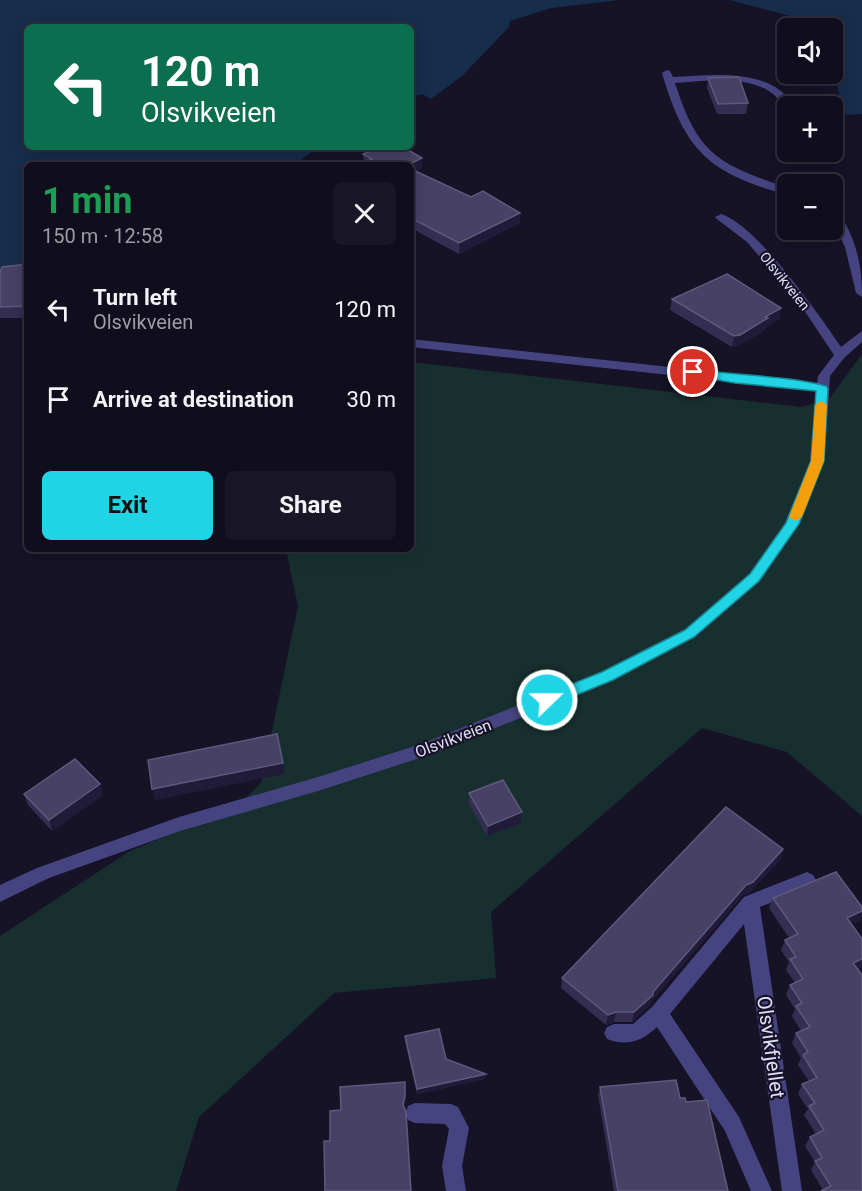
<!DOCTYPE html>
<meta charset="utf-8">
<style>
body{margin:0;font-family:Roboto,sans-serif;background:#191726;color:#f1f3f6;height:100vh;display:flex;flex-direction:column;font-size:22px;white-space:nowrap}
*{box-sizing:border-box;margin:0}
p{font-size:20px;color:#9c9ca4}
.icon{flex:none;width:33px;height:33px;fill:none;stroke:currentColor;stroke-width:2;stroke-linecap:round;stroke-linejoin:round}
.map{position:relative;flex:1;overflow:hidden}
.details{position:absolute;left:24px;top:162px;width:390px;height:390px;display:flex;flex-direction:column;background:#100e1d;border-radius:9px;box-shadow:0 3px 15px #0003,0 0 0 2px #302e3b}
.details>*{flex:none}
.hud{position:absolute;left:24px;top:24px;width:390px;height:126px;border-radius:9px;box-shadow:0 3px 15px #0003,0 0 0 2px #302e3b;background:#0b6e4f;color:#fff;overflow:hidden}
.fabs{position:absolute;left:777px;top:18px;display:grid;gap:12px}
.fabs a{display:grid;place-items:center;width:66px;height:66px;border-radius:9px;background:#100e1d;box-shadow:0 3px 15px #0003,0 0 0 2px #302e3b;font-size:30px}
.pin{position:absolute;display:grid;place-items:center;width:51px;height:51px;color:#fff;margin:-26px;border:3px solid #fff;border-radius:50%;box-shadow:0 2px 6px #0007}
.me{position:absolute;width:66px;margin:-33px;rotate:68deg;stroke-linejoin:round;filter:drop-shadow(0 0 4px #0008)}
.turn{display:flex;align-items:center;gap:21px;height:126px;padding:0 18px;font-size:27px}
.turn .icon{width:78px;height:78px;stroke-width:2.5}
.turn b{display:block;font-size:42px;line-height:51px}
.round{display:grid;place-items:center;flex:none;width:63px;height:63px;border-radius:9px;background:#191726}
.head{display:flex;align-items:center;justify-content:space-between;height:102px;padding:0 18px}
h1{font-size:36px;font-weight:700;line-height:45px;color:#1e9e55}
.action{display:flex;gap:12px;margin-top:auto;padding:12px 18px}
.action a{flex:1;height:69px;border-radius:9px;background:#20d4e5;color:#111;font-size:24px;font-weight:700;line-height:69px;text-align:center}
.action a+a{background:#191726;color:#f1f3f6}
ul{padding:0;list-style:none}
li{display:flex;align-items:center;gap:18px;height:90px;padding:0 18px}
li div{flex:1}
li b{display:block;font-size:22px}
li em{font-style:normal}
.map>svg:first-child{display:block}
.green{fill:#17302f}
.water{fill:#172d4c}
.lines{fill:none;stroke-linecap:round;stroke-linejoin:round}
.minor{fill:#454480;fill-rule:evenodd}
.wall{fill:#352e53}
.shaded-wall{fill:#211b3a}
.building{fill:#474165;stroke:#5f597c;stroke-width:1.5}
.route{fill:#20d4e5;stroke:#158a95;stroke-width:1.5}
.slow{fill:#f59e0b}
.labels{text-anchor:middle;stroke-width:4.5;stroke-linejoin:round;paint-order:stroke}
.far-street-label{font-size:14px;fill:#e0ddfb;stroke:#161327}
.street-label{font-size:16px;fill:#e0ddfb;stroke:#161327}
.near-street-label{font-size:20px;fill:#e0ddfb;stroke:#161327}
</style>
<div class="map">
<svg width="862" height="1191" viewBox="0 0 862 1191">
<rect width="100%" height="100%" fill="#161327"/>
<path class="green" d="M862,354V816L787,752L702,728L491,912L496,978L334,993L199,1117L176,1191H0V936L130,851L238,806L261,783L298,606L286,549H411V362L802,407L830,398Z"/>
<path class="water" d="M0,0H620L551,8L510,21L509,27L462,76L431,99L422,94L411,97V27H27V147H319L294,165H27V277L0,279Z
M729,0H862V114L843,115L833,62L832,28H812L802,19Z"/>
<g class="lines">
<path class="minor" d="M667,70L670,71L673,77C713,75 771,67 794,106L785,108C780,102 776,95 769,91C743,75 704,81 675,83C698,155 718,164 788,188V195C708,173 685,151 662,73Z
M832,213L841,216C857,242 862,266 862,297L856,293L845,247L832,220Z
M721,214C757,225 819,315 841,347L862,331V342L844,358L830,376L824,461L799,524L760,581L694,638L613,680L432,754L318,791L180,831L49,878L0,902V885L37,868L179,817L318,777L421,744L601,672L684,630L750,573L785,523L810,461L816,391L411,347V339L817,383L818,376L834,355L800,304L747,242L717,219L715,217Z
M807,872L813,875L816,880L813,885L760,907L802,1191H782L744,924L670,1014L739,1117L772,1191H751L725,1131L657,1027C642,1041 627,1047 607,1039L604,1033L607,1027L614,1024H633L652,1007L744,897Z
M415,1103L451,1104L458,1107L469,1128L462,1166L466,1191H446L442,1166L449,1129L445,1124L415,1123L408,1120L405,1113L408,1106Z"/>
</g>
<path class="wall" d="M708,78L748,103L746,114H717L707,88Z
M363,154L422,158V168L416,171L520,223L459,254L411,228V165L364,163Z
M27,264V318H0V272Z
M672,299L781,308L779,319L766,327L765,330L738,346L732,347L670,310Z
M469,793L521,823L487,836L469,804Z
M24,794L103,795L52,831L28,805Z
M783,849L780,860L750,892L742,896L652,1001L650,1005L632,1022H614L606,1025L561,988L562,978Z
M773,898L862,907V916L860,921L851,924L862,939V967L858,969L862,1191L823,1190L811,1170L815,1162L805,1146L810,1137L816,1134L804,1115L808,1109L798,1094L802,1084L809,1081L798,1065L801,1058L792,1043L796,1033L801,1031L792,1016L795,1009L786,995L790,985L795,983L786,970L789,962L781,950L785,940L789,938L769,908Z
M405,1036L446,1059L486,1074L485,1079L417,1094L405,1041Z
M600,1087L680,1098L686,1102L728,1191H614L598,1095Z"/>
<path class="shaded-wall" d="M422,158V168L411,174V165H408Z
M520,213V223L459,254V243Z
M781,308L779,319L766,327L765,330L738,346L732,347L734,336Z
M283,763L284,774L155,800L152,789Z
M100,784L103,795L52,831L49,820Z
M522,812L521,823L487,836L488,826Z
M783,849L780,860L750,892L742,896L652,1001L650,1005L632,1022L634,1012L653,992L746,885Z
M862,911V916L860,921L842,928L847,918Z
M862,959V967L849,973L853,963Z
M616,1012L614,1022L606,1025L608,1015Z
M486,1074L485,1079L417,1094V1089Z
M405,1096L406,1106L403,1114V1105Z"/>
<path class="building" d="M739,77L748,103L718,104L708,78Z
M379,147H403L422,158L408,165H359L372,159L363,154Z
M411,169L471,197L483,191L520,213L459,243L411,218Z
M27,264V306L0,307V272L2,267Z
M727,274L781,308L765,317L768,318L740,335L734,336L672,299Z
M277,734L283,763L152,789L148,760Z
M75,759L100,784L49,820L24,794Z
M503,780L522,812L488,826L469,793Z
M726,807L783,849L753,882L746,885L653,992V995L634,1012H616L608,1015L562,978Z
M836,872L862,907V911L847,918L862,939V959L853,963L862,975V1191H821L831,1186L815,1161L822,1158L810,1137L824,1130L809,1106L815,1103L802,1084L817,1078L803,1055L808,1052L796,1033L810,1027L796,1006L802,1003L790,985L803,979L790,959L796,957L785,940L798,934L773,898Z
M439,1029L446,1059L486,1074L417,1089L405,1036Z
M676,1080L680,1098H685L686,1102L707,1100L728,1191H618L600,1087Z
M405,1082V1096L403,1105L406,1112L411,1191H325L324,1141H330V1111L341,1110L340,1087Z"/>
<path class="route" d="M693,369C737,376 784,375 826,386L828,388L824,461L799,524L759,581L694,637L613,680L552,705H542L540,700L542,696L602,672L685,630L750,574L786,523L811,461L816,391L735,383L689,375L687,372Z"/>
<path class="slow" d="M821,401L827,405L824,461L802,517L795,521L789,517L811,461L815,405Z"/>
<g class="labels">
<g class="far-street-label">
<text transform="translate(785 281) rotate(51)" y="5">Olsvikveien</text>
</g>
<g class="street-label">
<text transform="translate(453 738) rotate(-21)" y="6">Olsvikveien</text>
</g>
<g class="near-street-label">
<text transform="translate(771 1047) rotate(82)" y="7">Olsvikfjellet</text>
</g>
</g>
</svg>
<div class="fabs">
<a><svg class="icon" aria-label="sound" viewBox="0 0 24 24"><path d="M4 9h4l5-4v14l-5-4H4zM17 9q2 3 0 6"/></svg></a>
<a>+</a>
<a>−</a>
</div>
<div class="pin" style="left:693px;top:372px;background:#d93025"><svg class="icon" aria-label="arrive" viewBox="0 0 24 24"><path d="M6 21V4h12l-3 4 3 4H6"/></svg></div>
<svg class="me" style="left:547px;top:700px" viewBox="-20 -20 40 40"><circle r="17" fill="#20d4e5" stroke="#fff" stroke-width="3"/><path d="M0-11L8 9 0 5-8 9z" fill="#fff"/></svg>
<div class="hud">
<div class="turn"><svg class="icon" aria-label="left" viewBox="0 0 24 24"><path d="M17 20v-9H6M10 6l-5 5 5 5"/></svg><div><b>120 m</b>Olsvikveien</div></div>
</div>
<section class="details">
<div class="head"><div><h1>1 min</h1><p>150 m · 12:58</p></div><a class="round"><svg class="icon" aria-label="close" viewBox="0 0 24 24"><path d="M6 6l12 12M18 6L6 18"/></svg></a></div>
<ul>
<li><svg class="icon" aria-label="left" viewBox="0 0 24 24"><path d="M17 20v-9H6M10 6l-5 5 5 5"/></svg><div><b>Turn left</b><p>Olsvikveien</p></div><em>120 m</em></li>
<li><svg class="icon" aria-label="arrive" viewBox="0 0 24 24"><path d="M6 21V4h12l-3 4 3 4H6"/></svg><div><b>Arrive at destination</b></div><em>30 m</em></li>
</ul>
<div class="action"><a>Exit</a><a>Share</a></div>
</section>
</div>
